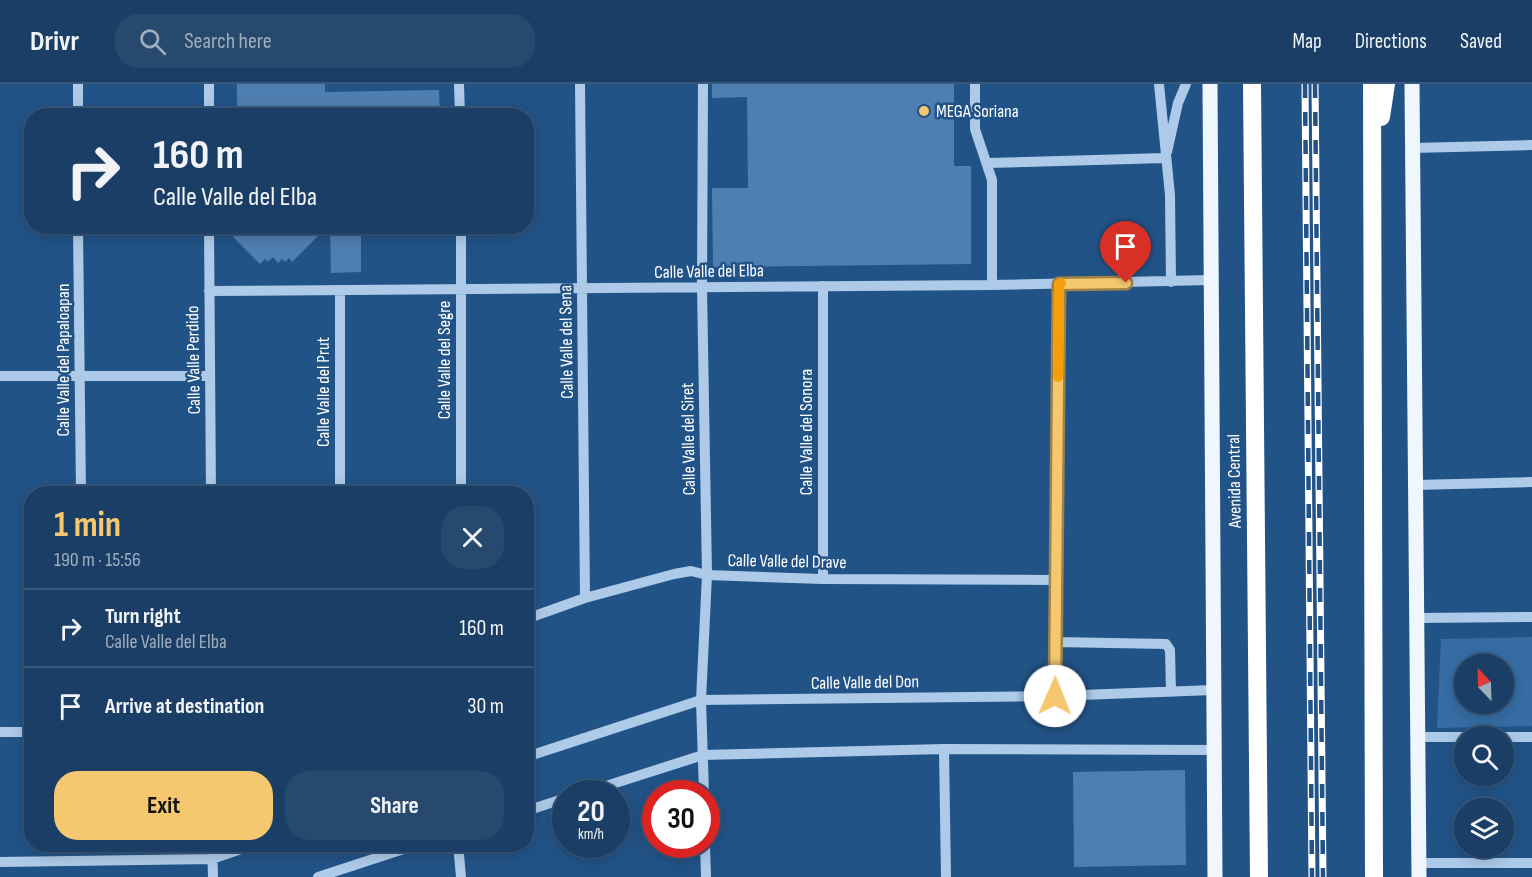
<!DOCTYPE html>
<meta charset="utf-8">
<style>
body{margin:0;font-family:"Sofia Sans Condensed",sans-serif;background:#27496e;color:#f1f3f6;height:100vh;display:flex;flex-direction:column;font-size:22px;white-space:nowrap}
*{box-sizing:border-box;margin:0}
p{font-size:20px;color:#9faebf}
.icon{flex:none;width:33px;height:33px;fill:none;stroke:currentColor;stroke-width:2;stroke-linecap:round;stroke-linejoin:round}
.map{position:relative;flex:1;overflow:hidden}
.side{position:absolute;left:24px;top:402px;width:510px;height:366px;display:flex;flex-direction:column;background:#1a3e65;border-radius:24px;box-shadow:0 3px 15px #0003,0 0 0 2px #385779}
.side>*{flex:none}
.guide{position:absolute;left:24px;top:24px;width:510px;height:126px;border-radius:24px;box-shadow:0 3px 15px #0003,0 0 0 2px #385779;background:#1a3e65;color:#f1f3f6;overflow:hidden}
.needle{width:39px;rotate:337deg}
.controls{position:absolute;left:1454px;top:570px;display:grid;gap:12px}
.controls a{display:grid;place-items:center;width:60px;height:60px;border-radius:50%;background:#1a3e65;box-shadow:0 3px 15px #0003,0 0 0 2px #385779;font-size:30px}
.speed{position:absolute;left:552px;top:696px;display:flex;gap:12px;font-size:30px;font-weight:700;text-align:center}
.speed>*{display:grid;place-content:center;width:78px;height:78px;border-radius:50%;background:#1a3e65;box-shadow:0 3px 15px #0003,0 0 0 2px #385779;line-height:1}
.speed small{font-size:15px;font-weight:400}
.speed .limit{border:9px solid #d22;background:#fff;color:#111}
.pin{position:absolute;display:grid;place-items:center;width:51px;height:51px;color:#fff;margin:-62px -26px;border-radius:50% 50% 50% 0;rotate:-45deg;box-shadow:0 0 6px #0007}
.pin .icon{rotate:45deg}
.me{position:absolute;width:66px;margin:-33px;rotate:1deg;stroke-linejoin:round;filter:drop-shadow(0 0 4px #0008)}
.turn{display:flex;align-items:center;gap:21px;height:126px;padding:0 30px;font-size:27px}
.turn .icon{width:78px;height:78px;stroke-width:2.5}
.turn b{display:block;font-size:42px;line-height:51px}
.round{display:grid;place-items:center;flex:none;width:63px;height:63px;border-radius:24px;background:#27496e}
.headline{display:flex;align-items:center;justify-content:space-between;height:102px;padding:0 30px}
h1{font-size:36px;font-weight:700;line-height:45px;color:#f5c86f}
.action{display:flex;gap:12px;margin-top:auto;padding:12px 30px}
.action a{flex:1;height:69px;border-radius:24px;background:#f5c86f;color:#111;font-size:24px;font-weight:700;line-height:69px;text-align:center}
.action a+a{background:#27496e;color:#f1f3f6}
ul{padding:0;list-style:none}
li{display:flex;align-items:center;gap:18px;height:78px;padding:0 30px;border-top:2px solid #385779}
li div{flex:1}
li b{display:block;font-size:22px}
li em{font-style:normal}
header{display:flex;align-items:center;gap:36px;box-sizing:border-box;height:84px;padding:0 30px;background:#1a3e65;border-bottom:2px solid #385779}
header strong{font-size:28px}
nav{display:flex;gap:33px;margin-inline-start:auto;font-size:21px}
.search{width:420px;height:54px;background:#27496e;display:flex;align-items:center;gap:15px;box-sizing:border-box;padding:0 21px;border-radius:24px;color:#9faebf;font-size:22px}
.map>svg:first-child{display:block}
.green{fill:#366da4;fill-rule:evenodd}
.building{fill:#4f7fb1}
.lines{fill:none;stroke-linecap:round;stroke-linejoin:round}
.minor{stroke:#adcbe9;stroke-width:10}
.major{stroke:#f0f6fe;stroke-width:15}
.highway{stroke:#fff;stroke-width:18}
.rail-casing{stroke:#fff;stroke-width:7}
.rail{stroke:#225387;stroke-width:4.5;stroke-dasharray:14;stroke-linecap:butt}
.route-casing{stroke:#9f8248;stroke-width:15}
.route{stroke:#f5c86f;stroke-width:10}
.slow{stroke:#f59e0b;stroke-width:10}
.poi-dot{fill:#f5c86f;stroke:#225387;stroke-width:2}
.labels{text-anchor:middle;stroke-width:5;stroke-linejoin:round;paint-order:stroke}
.poi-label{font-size:18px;fill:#fff;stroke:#225387;text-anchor:start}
.street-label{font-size:18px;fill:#fff;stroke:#225387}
</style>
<header>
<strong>Drivr</strong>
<div class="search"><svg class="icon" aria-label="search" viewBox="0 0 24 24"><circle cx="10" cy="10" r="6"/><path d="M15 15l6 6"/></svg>Search here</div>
<nav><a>Map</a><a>Directions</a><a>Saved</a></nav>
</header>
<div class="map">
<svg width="1532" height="793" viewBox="0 0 1532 793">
<rect width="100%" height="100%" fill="#225387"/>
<path class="green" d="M1532,553V642L1437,644L1441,555ZM1464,580H1503V620H1464Z"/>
<path class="building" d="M237,0H325V8L439,6L440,32H237Z
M712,0H954V82H971V180L713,183L712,104H748L747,13L712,14Z
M243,142H328L292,178L289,174L285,178L282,175L278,179L273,173L268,178L265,175L260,180L233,153Z
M330,142H361V188L331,189Z
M1185,686L1186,781L1074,783L1073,688Z"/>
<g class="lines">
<path class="minor" d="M78,0V32
M459,0L460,32
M580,0L585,514
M703,0L702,203L707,491L701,616L704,710
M975,0V45L992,96V201
M1159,0L1170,111L1171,198
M209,32V0
M1412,64L1532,61
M1167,68L1178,19L1186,0
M988,79L1165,74
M78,142L81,410
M209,142L211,410
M461,142V410
M823,202V495
M340,206V410
M209,207L992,201L1210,196
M0,292H209
M1416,401L1532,398
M1416,534L1532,533
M526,535L585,514L674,490L691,487L707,491L823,495L1055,496
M1055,558L1166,560L1170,566L1171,608
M1055,612L1059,200
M0,648H32
M1417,653H1464
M1503,653H1532
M944,665L946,793
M526,673L701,616L1055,612L1213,606
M581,710L703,671L944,665L1214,666
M526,727L566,714
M212,760L213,793
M458,760L461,793
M705,760L706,793
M0,778L212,775L256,760
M1419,779H1532
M318,793L419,760"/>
<path class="major" d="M1210,0L1215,793
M1412,0L1419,793"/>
<path class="highway" d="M1252,0L1259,793
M1372,0L1374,793
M1381,33L1386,0"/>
<g class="rail-casing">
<path id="rail" d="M1305,0L1312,793
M1315,0L1323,793"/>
</g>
<use href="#rail" class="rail"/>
</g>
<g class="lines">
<g class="route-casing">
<path id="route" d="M1055,612L1059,200L1126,199"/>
</g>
<use href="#route" class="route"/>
<path class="slow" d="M1058,293L1059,200L1061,199"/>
</g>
<circle class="poi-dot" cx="924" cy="27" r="6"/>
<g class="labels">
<g class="poi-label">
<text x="936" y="33">MEGA Soriana</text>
</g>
<g class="street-label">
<text transform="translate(709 187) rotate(-1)" y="6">Calle Valle del Elba</text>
<text transform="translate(566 258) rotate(-91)" y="6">Calle Valle del Sena</text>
<text transform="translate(63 276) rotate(-90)" y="6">Calle Valle del Papaloapan</text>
<text transform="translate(193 276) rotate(-91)" y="6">Calle Valle Perdido</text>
<text transform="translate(444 276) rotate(-90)" y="6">Calle Valle del Segre</text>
<text transform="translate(323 308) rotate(-90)" y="6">Calle Valle del Prut</text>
<text transform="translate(806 348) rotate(-90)" y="6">Calle Valle del Sonora</text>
<text transform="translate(688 355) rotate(-91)" y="6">Calle Valle del Siret</text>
<text transform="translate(1234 397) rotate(-91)" y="6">Avenida Central</text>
<text transform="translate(787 477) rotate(1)" y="6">Calle Valle del Drave</text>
<text transform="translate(865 598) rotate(-1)" y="6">Calle Valle del Don</text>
</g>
</g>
</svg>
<div class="controls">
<a><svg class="needle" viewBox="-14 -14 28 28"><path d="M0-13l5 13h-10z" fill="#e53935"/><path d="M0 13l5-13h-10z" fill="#9faebf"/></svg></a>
<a><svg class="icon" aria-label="search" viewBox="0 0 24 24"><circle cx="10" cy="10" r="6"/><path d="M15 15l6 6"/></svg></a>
<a><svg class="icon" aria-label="layers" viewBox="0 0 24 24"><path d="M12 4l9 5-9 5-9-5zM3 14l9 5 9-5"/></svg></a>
</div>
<div class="speed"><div>20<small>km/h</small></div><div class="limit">30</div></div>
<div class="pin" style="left:1126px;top:199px;background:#d93025"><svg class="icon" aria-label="arrive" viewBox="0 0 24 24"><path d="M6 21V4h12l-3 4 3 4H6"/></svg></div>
<svg class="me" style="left:1055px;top:612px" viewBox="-20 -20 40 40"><circle r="19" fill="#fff"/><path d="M0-13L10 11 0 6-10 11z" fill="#f5c86f"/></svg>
<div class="guide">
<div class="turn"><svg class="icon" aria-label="right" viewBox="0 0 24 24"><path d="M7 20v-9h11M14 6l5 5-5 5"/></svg><div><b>160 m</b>Calle Valle del Elba</div></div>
</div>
<section class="side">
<div class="headline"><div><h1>1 min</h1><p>190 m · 15:56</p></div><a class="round"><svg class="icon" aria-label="close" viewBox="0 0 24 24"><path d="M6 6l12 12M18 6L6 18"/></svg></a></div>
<ul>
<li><svg class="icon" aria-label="right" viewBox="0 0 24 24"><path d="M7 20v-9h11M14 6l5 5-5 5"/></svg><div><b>Turn right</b><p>Calle Valle del Elba</p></div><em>160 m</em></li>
<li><svg class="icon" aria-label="arrive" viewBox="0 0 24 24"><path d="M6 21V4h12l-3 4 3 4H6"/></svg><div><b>Arrive at destination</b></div><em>30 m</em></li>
</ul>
<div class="action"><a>Exit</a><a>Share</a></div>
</section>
</div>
